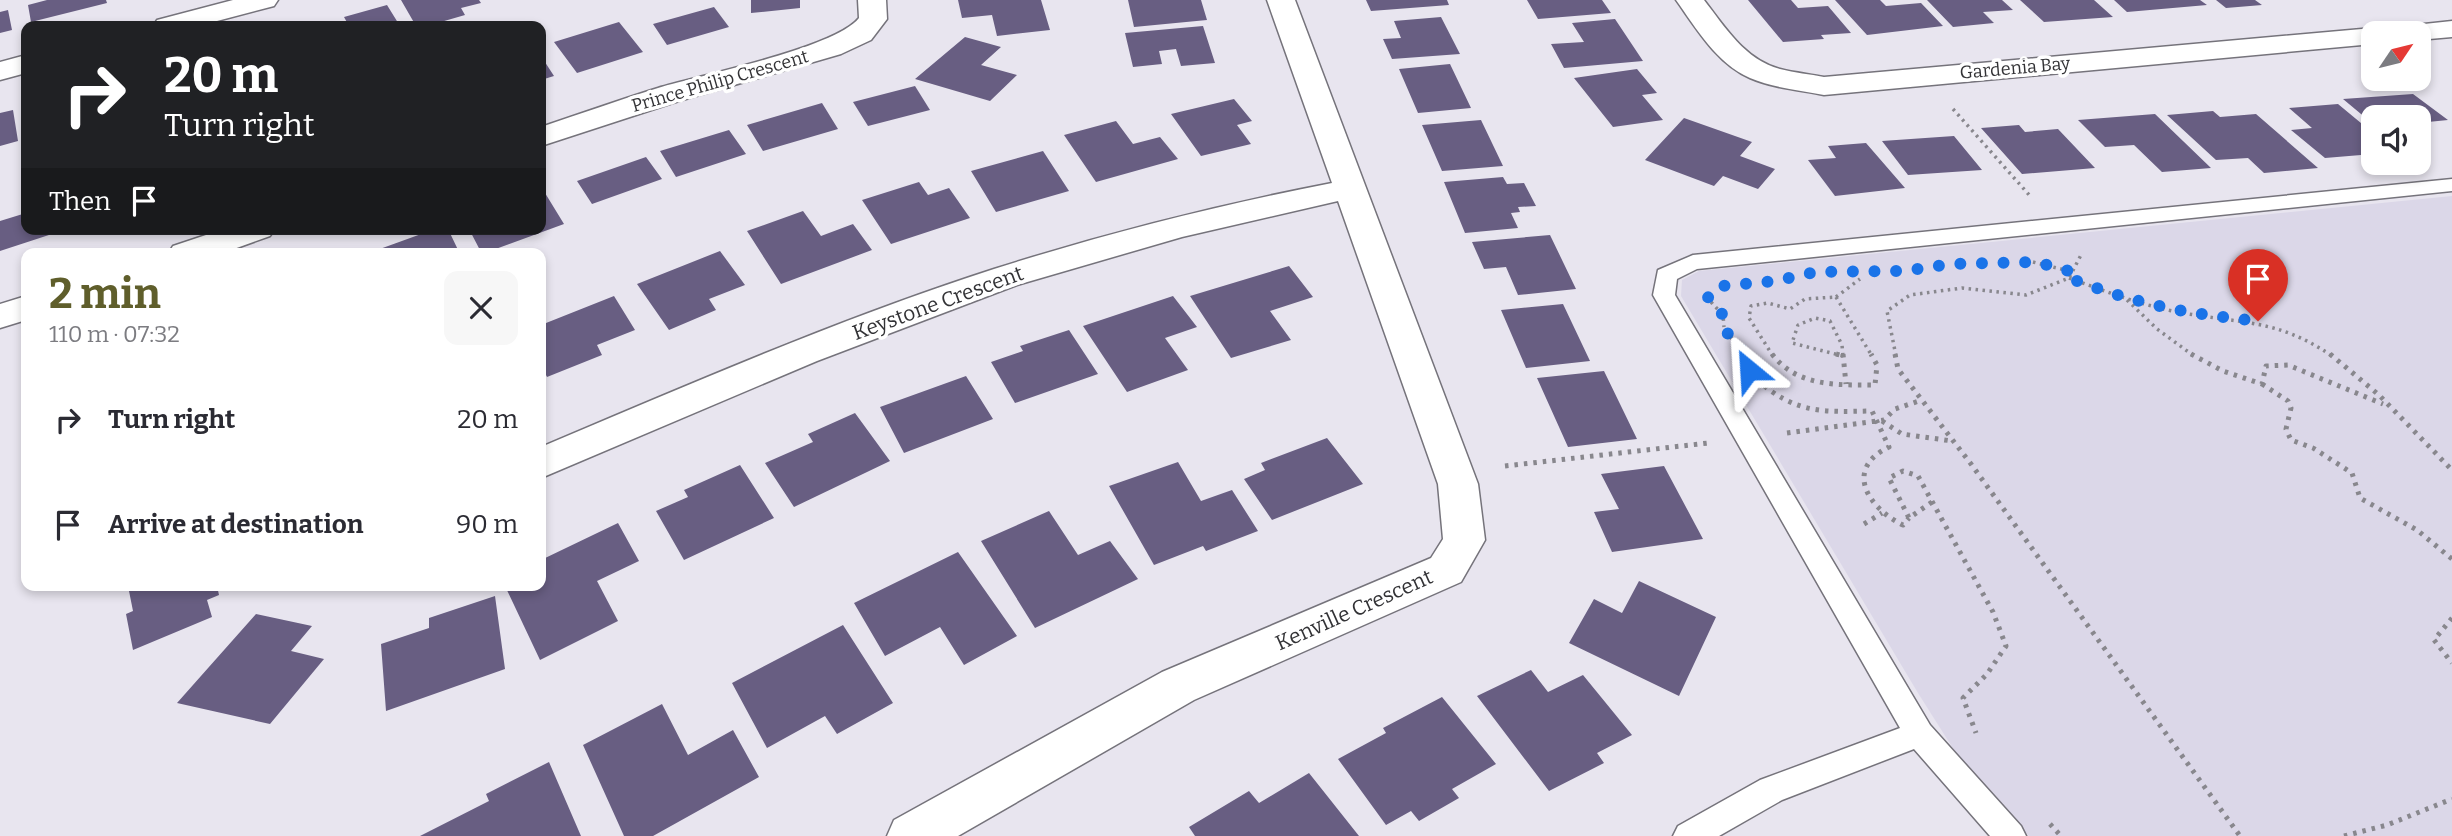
<!DOCTYPE html>
<meta charset="utf-8">
<style>
body{margin:0;font-family:Bitter,serif;background:#f7f7f7;color:#2b2b33;height:100vh;display:flex;flex-direction:column;font-size:26px;white-space:nowrap}
*{box-sizing:border-box;margin:0}
p{font-size:23px;color:#7c7c81}
.icon{flex:none;width:38px;height:38px;fill:none;stroke:currentColor;stroke-width:2;stroke-linecap:round;stroke-linejoin:round}
.map{position:relative;flex:1;overflow:hidden}
.drawer{position:absolute;left:21px;top:248px;width:525px;height:343px;display:flex;flex-direction:column;background:#fff;border-radius:14px;box-shadow:0 4px 10px #0003}
.drawer>*{flex:none}
.hud{position:absolute;left:21px;top:21px;width:525px;height:214px;border-radius:14px;box-shadow:0 4px 10px #0003;background:#202124;color:#fff;overflow:hidden}
.needle{width:46px;rotate:55deg}
.controls{position:absolute;left:2361px;top:21px;display:grid;gap:14px}
.controls a{display:grid;place-items:center;width:70px;height:70px;border-radius:14px;background:#fff;box-shadow:0 4px 10px #0003;font-size:35px}
.pin{position:absolute;display:grid;place-items:center;width:60px;height:60px;color:#fff;margin:-72px -30px;border-radius:50% 50% 50% 0;rotate:-45deg;box-shadow:0 0 7px #0007}
.pin .icon{rotate:45deg}
.me{position:absolute;width:77px;margin:-38px;rotate:333deg;stroke-linejoin:round;filter:drop-shadow(0 0 5px #0008)}
.turn{display:flex;align-items:center;gap:24px;height:147px;padding:0 28px;font-size:32px}
.turn .icon{width:91px;height:91px;stroke-width:2.5}
.turn b{display:block;font-size:49px;line-height:60px}
.then{display:flex;align-items:center;height:66px;padding:0 28px;background:#0003;gap:14px;font-size:26px}
.round{display:grid;place-items:center;flex:none;width:74px;height:74px;border-radius:14px;background:#f7f7f7}
.headline{display:flex;align-items:center;justify-content:space-between;height:119px;padding:0 28px}
h1{font-size:42px;font-weight:700;line-height:52px;color:#5f5e2b}
ul{padding:0;list-style:none}
li{display:flex;align-items:center;gap:21px;height:105px;padding:0 28px}
li div{flex:1}
li b{display:block;font-size:26px}
li em{font-style:normal}
.map>svg:first-child{display:block}
.built{fill:#dbd7e8}
.building{fill:#685e82}
.lines{fill:none;stroke-linecap:round;stroke-linejoin:round}
.service-casing{stroke:#75737b;stroke-width:3}
.minor-casing{stroke:#75737b;stroke-width:3}
.path-far1{stroke:#88878d;stroke-width:3.5;stroke-dasharray:2.5 4.5;stroke-linecap:butt}
.path{stroke:#88878d;stroke-width:5;stroke-dasharray:3.5 6;stroke-linecap:butt}
.service{fill:#fff;fill-rule:evenodd}
.minor{fill:#fff;fill-rule:evenodd}
.route{stroke:#1a73e8;stroke-width:12;stroke-dasharray:0 21.6}
.labels{text-anchor:middle;stroke-width:7;stroke-linejoin:round;paint-order:stroke}
.far-street-label{font-size:18px;fill:#333336;stroke:#fff}
.street-label{font-size:21px;fill:#333336;stroke:#fff}
</style>
<div class="map">
<svg width="2452" height="836" viewBox="0 0 2452 836">
<rect width="100%" height="100%" fill="#e8e5ef"/>
<path class="built" d="M2452,196V836H2029L1966,769L1918,693L1681,296L1682,280L1699,271Z"/>
<path class="building" d="M47,0H106L107,3L31,22L28,5Z
M401,0H479L481,3L461,8L465,15L427,26H416Z
M751,0H800V8L751,13Z
M958,0H1041L1050,30L997,36L992,15L962,18Z
M1128,0H1201L1207,20L1134,27Z
M1366,0H1447L1449,5L1371,11Z
M1527,0H1602L1611,13L1538,19Z
M1748,0H1791L1798,8L1828,6L1851,33L1821,35L1824,39L1783,42Z
M1835,0H1880L1886,6L1921,3L1943,26L1867,35Z
M1927,0H2002L2013,10L1983,12L1994,23L1953,27Z
M2020,0H2094L2113,17L2044,22Z
M2114,0H2200L2207,5L2127,12Z
M2216,0H2255L2262,5L2226,8Z
M387,5L400,26H349L344,17Z
M714,7L729,27L667,45L653,24Z
M8,10L12,30L0,33V12Z
M1441,17L1460,54L1392,59L1383,39L1401,38L1394,21Z
M1615,19L1643,61L1564,68L1551,44L1584,42L1572,23Z
M619,22L643,52L577,73L554,42Z
M1203,26L1215,63L1181,66L1176,49L1159,51L1162,64L1133,67L1125,33Z
M965,37L1001,47L981,65L1017,75L990,101L915,79Z
M541,56L554,76L541,80Z
M1450,64L1471,108L1418,113L1399,69Z
M1637,69L1657,93L1642,95L1663,120L1613,127L1574,78Z
M915,86L930,110L868,126L853,102Z
M2413,94L2448,120L2418,123V117H2373V124L2343,99Z
M1234,99L1252,121L1237,125L1251,144L1201,156L1171,114Z
M822,103L838,129L763,151L747,125Z
M2338,104L2373,133V154L2325,158L2291,130L2312,128L2289,108Z
M13,110L18,141L0,146V113Z
M2213,111L2220,117L2256,114L2318,168L2264,173L2248,158L2216,160L2167,115Z
M2155,114L2211,168L2162,172L2134,145L2105,147L2078,120Z
M1684,118L1752,142L1740,156L1775,169L1758,189L1723,176L1714,186L1645,160Z
M1481,120L1503,166L1442,171L1422,125Z
M1116,121L1133,144L1160,137L1178,159L1096,182L1064,135Z
M2019,125L2025,132L2058,129L2095,168L2022,174L1981,128Z
M729,130L746,154L676,177L660,151Z
M1954,136L1982,170L1908,175L1882,141Z
M1866,143L1905,188L1835,196L1808,160L1836,158L1828,146Z
M1043,151L1069,191L996,212L971,171Z
M646,157L662,179L592,204L577,181Z
M1503,177L1507,184L1524,183L1536,206L1518,207L1520,212L1511,213L1518,228L1465,233L1444,182Z
M919,182L928,195L949,188L970,218L891,244L862,200Z
M545,193L564,224L482,254L469,229H541V194Z
M803,211L821,236L853,224L872,250L781,284L747,231Z
M26,213V229H51L52,234L0,251V221Z
M435,229H448L460,254H366Z
M1550,235L1576,289L1518,295L1506,267L1484,269L1472,242Z
M720,251L745,285L709,299L716,310L669,330L637,284Z
M1289,266L1313,297L1270,311L1291,340L1231,358L1190,296Z
M614,296L635,330L597,345L602,355L547,377L541,365V325Z
M1173,296L1197,327L1165,338L1188,370L1127,392L1083,326Z
M1563,304L1590,361L1526,368L1501,310Z
M1069,330L1098,374L1015,403L991,362L1023,351L1020,346Z
M1604,371L1637,439L1568,447L1537,378Z
M966,376L993,419L904,453L880,407Z
M855,413L890,461L794,507L765,463L813,442L808,434Z
M1327,438L1363,484L1272,520L1244,479L1265,470L1261,463Z
M1178,462L1201,501L1232,490L1258,531L1206,551L1203,546L1154,565L1109,486Z
M740,465L774,518L684,560L656,511L688,497L684,490Z
M1664,466L1703,539L1612,552L1594,512L1619,509L1601,474Z
M1049,511L1078,555L1110,541L1138,579L1035,628L981,541Z
M618,523L639,561L597,581L618,621L540,660L505,586H541V560Z
M958,552L1017,636L964,665L940,627L885,656L854,603Z
M1639,581L1716,617L1679,696L1569,643L1594,599L1622,613Z
M128,586H217L219,595L207,600L212,617L133,650L126,614L133,611Z
M495,596L505,669L386,711L381,644L429,628V618Z
M256,614L312,626L291,651L324,659L270,724L177,703Z
M843,625L893,703L837,734L825,716L767,748L732,683Z
M1531,670L1548,692L1583,675L1632,735L1597,753L1604,763L1549,791L1477,696Z
M1442,697L1496,764L1452,789L1459,798L1419,821L1411,811L1386,825L1338,759L1386,733L1383,728Z
M662,704L688,755L733,730L759,777L653,836H624L583,745Z
M549,762L581,836H420L489,801L486,794Z
M1309,773L1359,836H1195L1189,827L1249,791L1259,803Z"/>
<g class="lines">
<g class="service-casing">
<path id="service" d="M2452,179V191L1697,269L1677,279L1675,295L1930,725L2021,826L2026,836H1990L1914,749L1782,800L1719,836H1673L1678,826L1760,780L1900,728L1653,295L1658,270L1693,255Z"/>
</g>
<g class="minor-casing">
<path id="minor" d="M233,0H278L274,6L198,26H153L157,20Z
M858,0H886L887,19L871,40L841,54L679,101L541,146V127C580,114 619,100 658,88C701,75 835,48 859,18Z
M1267,0H1295L1478,484L1485,540L1461,582L1194,700L958,836H887L894,820L1162,672L1431,558L1443,539L1438,484L1338,201L1182,237L1017,285L817,361L541,478V447C690,384 839,319 994,269C1104,234 1218,205 1332,183Z
M1676,0H1704C1725,27 1745,60 1780,69C1795,73 1810,74 1824,77L2373,28L2385,33H2373V44L1824,95C1799,90 1773,88 1750,78C1717,64 1696,28 1676,0Z
M2452,21V37L2418,40V33H2392L2396,27Z
M26,55V73L0,80V62Z
M224,229H275L270,236L220,254H168L173,246Z
M26,296V320L0,328V304Z"/>
</g>
<path class="path-far1" d="M1953,109L2031,197
M2033,262L2073,272
M2069,278C2105,291 2140,305 2178,312C2239,324 2277,318 2332,356
M1836,297L1872,356
M1836,297L1860,279
M2127,300L2157,329L2194,356
M1711,302L1723,315L1724,327
M1730,337L1739,344L1744,356
M1773,356L1749,318L1751,306L1768,303L1790,309L1805,299L1836,297
M1843,356L1792,343L1798,325L1815,318L1830,321L1842,345L1843,356
M1896,356L1887,311L1910,295L1962,288L2026,295L2069,278L2081,255"/>
<path class="path" d="M1744,354L1748,364
M1772,354C1797,387 1837,385 1875,385L1877,365L1871,354
M1836,354L1843,356
M1843,354L1846,384
M1895,354L1898,369L1971,464L2240,836
M2191,354L2223,371L2262,384L2266,366L2288,365L2383,404
M2330,354L2379,395L2452,470
M1757,380C1796,414 1823,412 1872,411L1889,447C1843,469 1868,508 1903,525L1909,518
M2262,384L2288,401L2291,408L2286,429L2291,440L2313,448L2352,473L2360,498L2417,530L2452,559
M1882,421L1902,434L1952,441
M1787,433L1884,420L1895,409L1922,400
M1505,466L1708,443
M1932,502L1909,518L1889,478L1903,471L1918,476L1993,612L2006,646L1987,674L1963,698L1976,733
M1864,524L1882,513
M2452,618L2434,640L2452,663
M2050,824L2061,836
M2344,836L2387,825L2452,799"/>
<use href="#service" class="service"/>
<use href="#minor" class="minor"/>
</g>
<g class="lines">
<path class="route" d="M1749,370L1739,344L1725,331L1723,315L1708,298L1709,293L1723,286L1775,281L1816,272L1904,271L1951,264L2036,262L2073,272L2069,278C2137,304 2186,314 2258,321"/>
</g>
<g class="labels">
<g class="far-street-label">
<text transform="translate(2015 68) rotate(-5)" y="6">Gardenia Bay</text>
<text transform="translate(720 81) rotate(-16)" y="6">Prince Philip Crescent</text>
</g>
<g class="street-label">
<text transform="translate(938 303) rotate(-20)" y="7">Keystone Crescent</text>
<text transform="translate(1354 610) rotate(-24)" y="7">Kenville Crescent</text>
</g>
</g>
</svg>
<div class="controls">
<a><svg class="needle" viewBox="-14 -14 28 28"><path d="M0-13l5 13h-10z" fill="#e53935"/><path d="M0 13l5-13h-10z" fill="#7c7c81"/></svg></a>
<a><svg class="icon" aria-label="sound" viewBox="0 0 24 24"><path d="M4 9h4l5-4v14l-5-4H4zM17 9q2 3 0 6"/></svg></a>
</div>
<div class="pin" style="left:2258px;top:321px;background:#d93025"><svg class="icon" aria-label="arrive" viewBox="0 0 24 24"><path d="M6 21V4h12l-3 4 3 4H6"/></svg></div>
<svg class="me" style="left:1749px;top:370px" viewBox="-20 -20 40 40"><path d="M0-17L14 15 0 8-14 15z" fill="#1a73e8" stroke="#fff" stroke-width="4"/></svg>
<div class="hud">
<div class="turn"><svg class="icon" aria-label="right" viewBox="0 0 24 24"><path d="M7 20v-9h11M14 6l5 5-5 5"/></svg><div><b>20 m</b>Turn right</div></div>
<div class="then">Then<svg class="icon" aria-label="arrive" viewBox="0 0 24 24"><path d="M6 21V4h12l-3 4 3 4H6"/></svg></div>
</div>
<section class="drawer">
<div class="headline"><div><h1>2 min</h1><p>110 m · 07:32</p></div><a class="round"><svg class="icon" aria-label="close" viewBox="0 0 24 24"><path d="M6 6l12 12M18 6L6 18"/></svg></a></div>
<ul>
<li><svg class="icon" aria-label="right" viewBox="0 0 24 24"><path d="M7 20v-9h11M14 6l5 5-5 5"/></svg><div><b>Turn right</b></div><em>20 m</em></li>
<li><svg class="icon" aria-label="arrive" viewBox="0 0 24 24"><path d="M6 21V4h12l-3 4 3 4H6"/></svg><div><b>Arrive at destination</b></div><em>90 m</em></li>
</ul>
</section>
</div>
